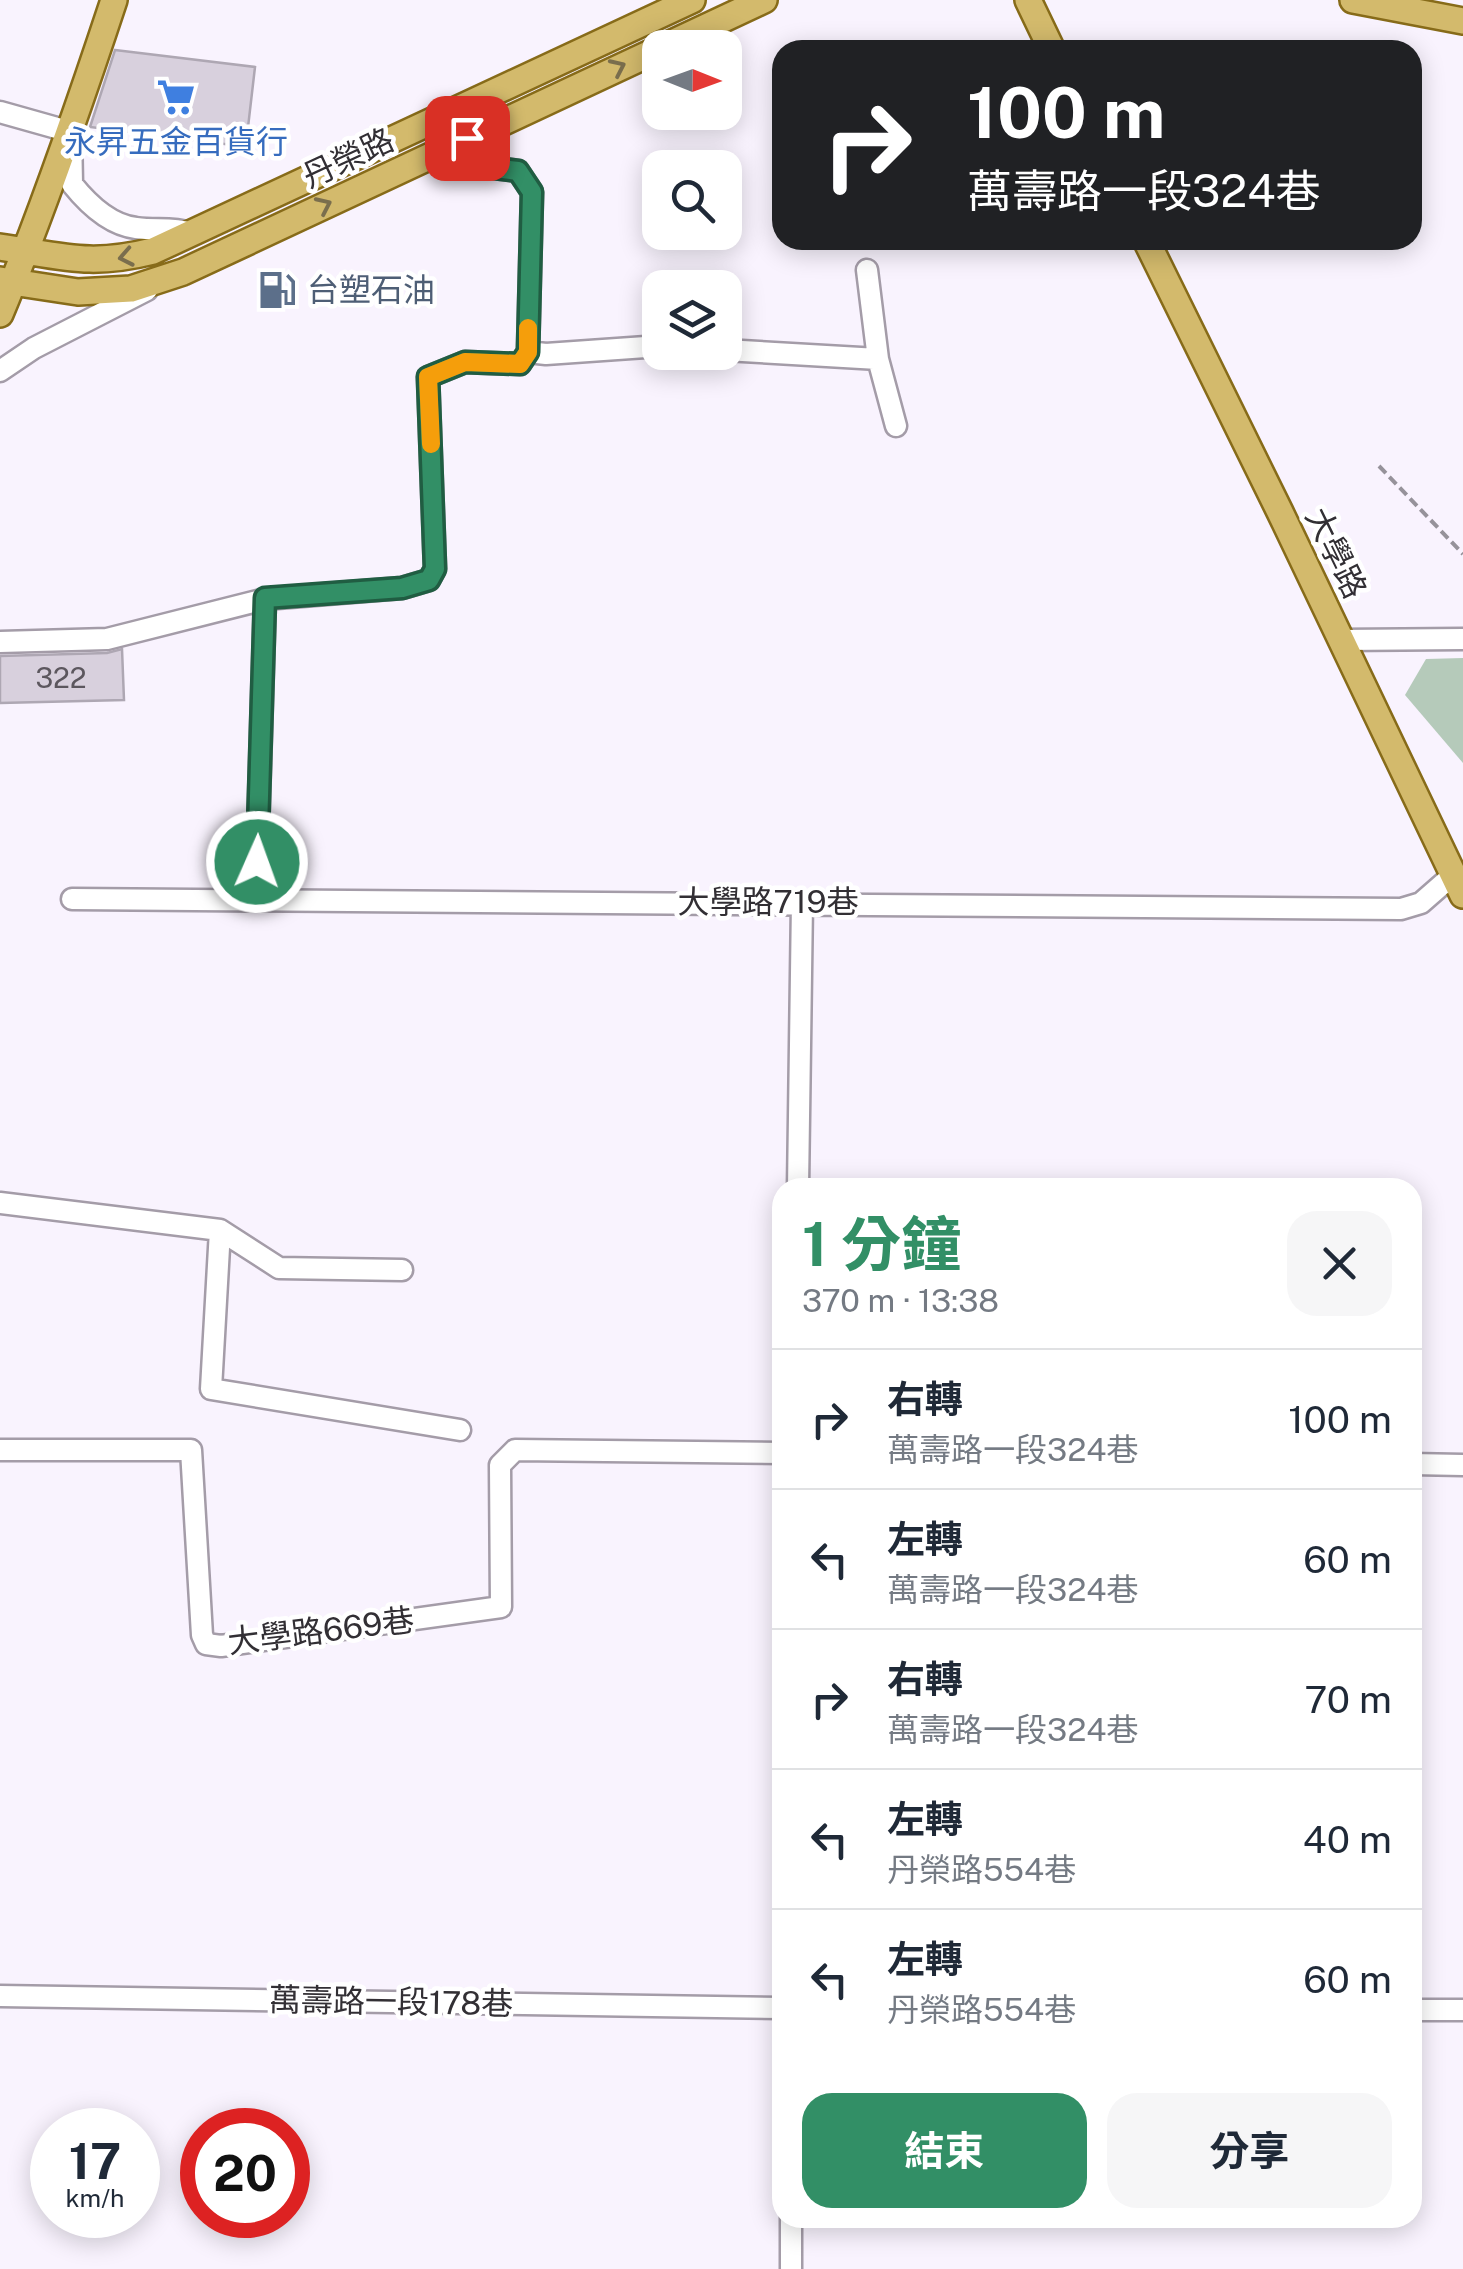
<!DOCTYPE html>
<html lang="zh-TW">
<meta charset="utf-8">
<style>
body{margin:0;font-family:"Public Sans","Noto Sans TC",sans-serif;background:#f6f6f7;color:#1f2937;height:100vh;display:flex;flex-direction:column;font-size:38px;white-space:nowrap}
*{box-sizing:border-box;margin:0}
p{font-size:32px;color:#747a83}
.icon{flex:none;width:55px;height:55px;fill:none;stroke:currentColor;stroke-width:2;stroke-linecap:round;stroke-linejoin:round}
.map{position:relative;flex:1;overflow:hidden}
.drawer{position:absolute;left:772px;top:1178px;width:650px;height:1050px;display:flex;flex-direction:column;background:#fff;border-radius:30px;box-shadow:0 5px 25px #0003}
.drawer>*{flex:none}
.banner{position:absolute;left:772px;top:40px;width:650px;height:210px;border-radius:30px;box-shadow:0 5px 25px #0003;background:#202124;color:#fff;overflow:hidden}
.needle{width:65px;rotate:91deg}
.fabs{position:absolute;left:642px;top:30px;display:grid;gap:20px}
.fabs a{display:grid;place-items:center;width:100px;height:100px;border-radius:20px;background:#fff;box-shadow:0 5px 25px #0003;font-size:50px}
.speed{position:absolute;left:30px;top:2108px;display:flex;gap:20px;font-size:50px;font-weight:700;text-align:center}
.speed>*{display:grid;place-content:center;width:130px;height:130px;border-radius:50%;background:#fff;box-shadow:0 5px 25px #0003;line-height:1}
.speed small{font-size:25px;font-weight:400}
.speed .limit{border:15px solid #d22;background:#fff;color:#111}
.pin{position:absolute;display:grid;place-items:center;width:85px;height:85px;color:#fff;margin:-42px;border-radius:20px;box-shadow:0 5px 15px #0006}
.me{position:absolute;width:110px;margin:-55px;rotate:2deg;stroke-linejoin:round;filter:drop-shadow(0 0 8px #0008)}
.turn{display:flex;align-items:center;gap:35px;height:210px;padding:0 30px;font-size:45px}
.turn .icon{width:130px;height:130px;stroke-width:2.5}
.turn b{display:block;font-size:70px;line-height:85px}
.round{display:grid;place-items:center;flex:none;width:105px;height:105px;border-radius:30px;background:#f6f6f7}
.overview{display:flex;align-items:center;justify-content:space-between;height:170px;padding:0 30px}
h1{font-size:60px;font-weight:700;line-height:75px;color:#328f66}
.action{display:flex;gap:20px;margin-top:auto;padding:20px 30px}
.action a{flex:1;height:115px;border-radius:30px;background:#328f66;color:#fff;font-size:40px;font-weight:700;line-height:115px;text-align:center}
.action a+a{background:#f6f6f7;color:#1f2937}
ul{padding:0;list-style:none}
li{display:flex;align-items:center;gap:30px;height:140px;padding:0 30px;border-top:2px solid #e0e1e3}
li div{flex:1}
li b{display:block;font-size:38px}
li em{font-style:normal}
.map>svg:first-child{display:block}
.green{fill:#b5caba}
.building{fill:#d8d0dd;stroke:#aea7b3;stroke-width:2.5}
.lines{fill:none;stroke-linecap:round;stroke-linejoin:round}
.minor-casing{stroke:#a49ca8;stroke-width:25}
.major-casing{stroke:#876b19;stroke-width:30}
.path{stroke:#96929a;stroke-width:4;stroke-dasharray:10 5;stroke-linecap:butt}
.minor{stroke:#fff;stroke-width:20}
.major{stroke:#d3ba6c;stroke-width:25}
.oneway{stroke:#7a6e4d}
.route-casing{stroke:#205d42;stroke-width:25}
.route{stroke:#328f66;stroke-width:18}
.slow{stroke:#f59e0b;stroke-width:18}
.labels{text-anchor:middle;stroke-width:9;stroke-linejoin:round;paint-order:stroke}
.number-label{font-size:28px;fill:#5c575e}
.shop-label{font-size:32px;fill:#366cbe;stroke:#fff}
.street-label{font-size:32px;fill:#322f34;stroke:#fff}
.service-label{font-size:32px;fill:#4e5e75;stroke:#fff;text-anchor:start}
</style>
<div class="map">
<svg width="1463" height="2269" viewBox="0 0 1463 2269">
<rect width="100%" height="100%" fill="#f9f3fe"/>
<path class="green" d="M1463,658V763L1405,695L1426,659Z"/>
<path class="building" d="M115,50L255,67L247,136L232,145L90,127Z
M122,649L124,700L0,703V656L107,653Z"/>
<g class="lines">
<g class="minor-casing">
<path id="minor" d="M0,112L71,132L72,184C88,204 110,225 136,228C157,231 170,227 191,233
M467,138L471,165L518,171L532,192L528,352L546,354L660,346
M867,270L878,359L896,426
M725,350L878,359
M0,371L34,348L147,290
M265,599L402,588L429,580L435,569L428,377L465,362L520,364L528,352
M1342,640L1463,639
M0,642L107,639L265,599L256,899
M72,899L1401,909L1421,903L1453,875
M798,1188L802,902
M0,1203L220,1230L211,1389L460,1430
M220,1230L279,1268L402,1270
M0,1450H191L202,1635L206,1644L221,1646L501,1607L500,1465L515,1450L782,1453
M1412,1464L1463,1465
M0,1996L782,2008
M1412,2010H1463
M791,2269V2218"/>
</g>
<g class="major-casing">
<path id="major" d="M1028,0L1052,50
M1353,0L1463,21
M1146,240L1280,512L1463,895
M0,247C63,256 89,267 153,251L692,0
M0,280L78,292L131,289L183,272L764,0
M0,314C43,211 79,106 114,0"/>
</g>
<path class="path" d="M1379,466L1463,554"/>
<use href="#minor" class="minor"/>
<use href="#major" class="major"/>
</g>
<defs><path id="oneway-chevron" d="M-2-3.5L2.5 0L-2 3.5" fill="none" stroke-width="1.6" stroke-linecap="round" stroke-linejoin="round" transform="scale(2.5)"/></defs>
<g class="oneway">
<use href="#oneway-chevron" transform="translate(618 67) rotate(-25)"/>
<use href="#oneway-chevron" transform="translate(324 205) rotate(-25)"/>
<use href="#oneway-chevron" transform="translate(126 257) rotate(169)"/>
</g>
<g class="lines">
<g class="route-casing">
<path id="route" d="M257,862L265,598L402,588L429,580L435,569L428,377L465,362L520,364L528,352L532,192L518,171L471,165L467,138"/>
</g>
<use href="#route" class="route"/>
<path class="slow" d="M431,444L428,377L465,362L520,364L528,352V328"/>
</g>
<defs>
<g id="supermarket-bare" transform="scale(3)"><path d="M-6-5.5h2.5l.6 2H6L4.5 2H-2.5L-4.4-4H-6ZM-1.5 3.2a1.3 1.3 0 1 0 .1 0ZM3 3.2a1.3 1.3 0 1 0 .1 0Z" fill="#3f7fe0" stroke="#fff" stroke-width="2.5" paint-order="stroke"/></g>
<g id="fuel-bare" transform="scale(3)"><path d="M-5.5-6h7V0h2V4h1.3V-2.5L3-4.5l.8-.8L6-3V5H2.5V1h-1V6h-7ZM-4.2-4.7v3.2H.2V-4.7Z" fill="#5c6f8a" stroke="#fff" stroke-width="2.5" paint-order="stroke"/></g>
</defs>
<g fill-rule="evenodd">
<use href="#supermarket-bare" x="176" y="97"/>
<use href="#fuel-bare" x="277" y="290"/>
</g>
<g class="labels">
<g class="number-label">
<text x="61" y="688">322</text>
</g>
<g class="shop-label">
<text x="176" y="153">永昇五金百貨行</text>
</g>
<g class="street-label">
<text transform="translate(348 158) rotate(-25)" y="11">丹榮路</text>
<text transform="translate(1336 553) rotate(64)" y="11">大學路</text>
<text x="768" y="913">大學路719巷</text>
<text transform="translate(321 1631) rotate(-7)" y="11">大學路669巷</text>
<text transform="translate(391 2002) rotate(1)" y="11">萬壽路一段178巷</text>
</g>
<g class="service-label">
<text x="307" y="301">台塑石油</text>
</g>
</g>
</svg>
<div class="fabs">
<a><svg class="needle" viewBox="-14 -14 28 28"><path d="M0-13l5 13h-10z" fill="#e53935"/><path d="M0 13l5-13h-10z" fill="#747a83"/></svg></a>
<a><svg class="icon" aria-label="search" viewBox="0 0 24 24"><circle cx="10" cy="10" r="6"/><path d="M15 15l6 6"/></svg></a>
<a><svg class="icon" aria-label="layers" viewBox="0 0 24 24"><path d="M12 4l9 5-9 5-9-5zM3 14l9 5 9-5"/></svg></a>
</div>
<div class="speed"><div>17<small>km/h</small></div><div class="limit">20</div></div>
<div class="pin" style="left:467px;top:138px;background:#d93025"><svg class="icon" aria-label="arrive" viewBox="0 0 24 24"><path d="M6 21V4h12l-3 4 3 4H6"/></svg></div>
<svg class="me" style="left:257px;top:862px" viewBox="-20 -20 40 40"><circle r="17" fill="#328f66" stroke="#fff" stroke-width="3"/><path d="M0-11L8 9 0 5-8 9z" fill="#fff"/></svg>
<div class="banner">
<div class="turn"><svg class="icon" aria-label="right" viewBox="0 0 24 24"><path d="M7 20v-9h11M14 6l5 5-5 5"/></svg><div><b>100 m</b>萬壽路一段324巷</div></div>
</div>
<section class="drawer">
<div class="overview"><div><h1>1 分鐘</h1><p>370 m · 13:38</p></div><a class="round"><svg class="icon" aria-label="close" viewBox="0 0 24 24"><path d="M6 6l12 12M18 6L6 18"/></svg></a></div>
<ul>
<li><svg class="icon" aria-label="right" viewBox="0 0 24 24"><path d="M7 20v-9h11M14 6l5 5-5 5"/></svg><div><b>右轉</b><p>萬壽路一段324巷</p></div><em>100 m</em></li>
<li><svg class="icon" aria-label="left" viewBox="0 0 24 24"><path d="M17 20v-9H6M10 6l-5 5 5 5"/></svg><div><b>左轉</b><p>萬壽路一段324巷</p></div><em>60 m</em></li>
<li><svg class="icon" aria-label="right" viewBox="0 0 24 24"><path d="M7 20v-9h11M14 6l5 5-5 5"/></svg><div><b>右轉</b><p>萬壽路一段324巷</p></div><em>70 m</em></li>
<li><svg class="icon" aria-label="left" viewBox="0 0 24 24"><path d="M17 20v-9H6M10 6l-5 5 5 5"/></svg><div><b>左轉</b><p>丹榮路554巷</p></div><em>40 m</em></li>
<li><svg class="icon" aria-label="left" viewBox="0 0 24 24"><path d="M17 20v-9H6M10 6l-5 5 5 5"/></svg><div><b>左轉</b><p>丹榮路554巷</p></div><em>60 m</em></li>
</ul>
<div class="action"><a>結束</a><a>分享</a></div>
</section>
</div>
